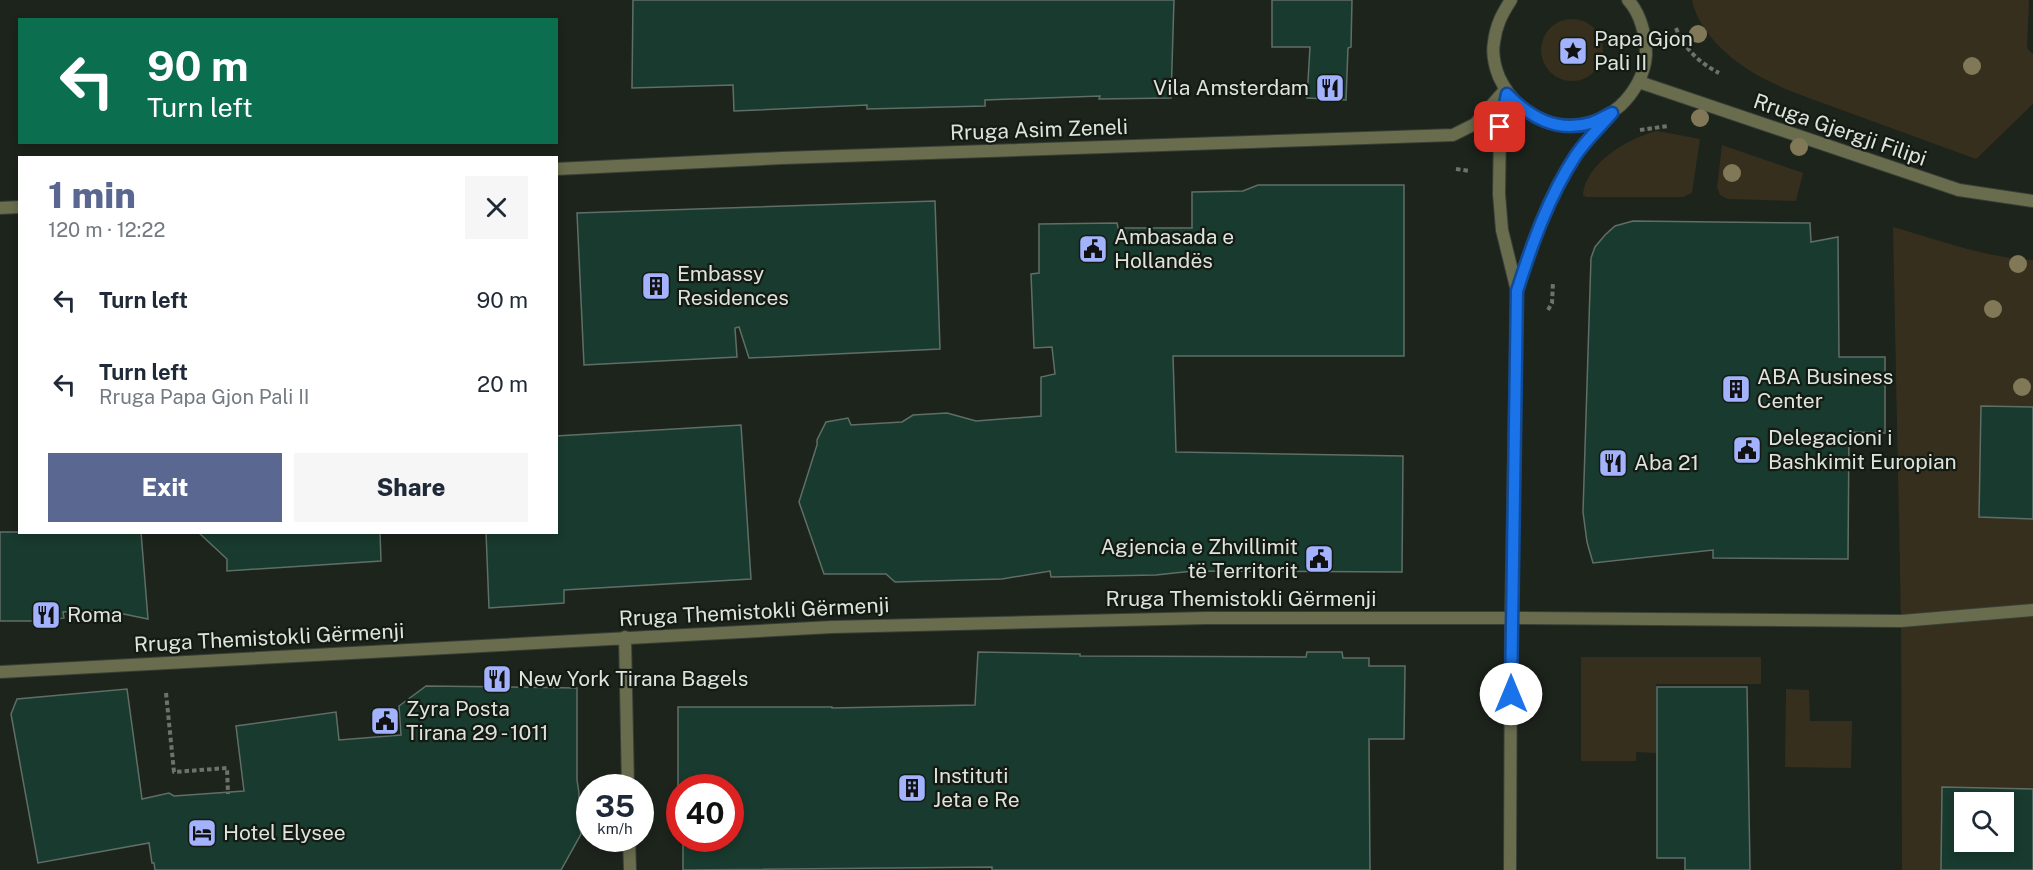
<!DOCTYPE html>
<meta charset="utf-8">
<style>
body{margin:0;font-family:"Public Sans",sans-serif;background:#f6f6f7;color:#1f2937;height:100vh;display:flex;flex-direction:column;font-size:22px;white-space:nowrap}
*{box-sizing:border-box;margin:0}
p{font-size:20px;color:#747a83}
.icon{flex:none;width:33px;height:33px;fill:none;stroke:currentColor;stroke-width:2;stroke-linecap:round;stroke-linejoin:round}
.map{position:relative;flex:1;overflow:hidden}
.sheet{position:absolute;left:18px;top:156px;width:540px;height:378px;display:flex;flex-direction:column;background:#fff;border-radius:0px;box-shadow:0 3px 9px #0003}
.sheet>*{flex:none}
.hud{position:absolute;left:18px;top:18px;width:540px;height:126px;border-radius:0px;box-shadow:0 3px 9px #0003;background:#0b6e4f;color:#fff;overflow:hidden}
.tools{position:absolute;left:1954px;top:792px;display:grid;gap:12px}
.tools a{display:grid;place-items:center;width:60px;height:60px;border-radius:0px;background:#fff;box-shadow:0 3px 9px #0003;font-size:30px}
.speed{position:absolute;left:576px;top:774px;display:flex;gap:12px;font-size:30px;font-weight:700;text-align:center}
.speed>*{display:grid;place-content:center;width:78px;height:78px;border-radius:50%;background:#fff;box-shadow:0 3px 9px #0003;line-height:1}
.speed small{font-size:15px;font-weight:400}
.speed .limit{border:9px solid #d22;background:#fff;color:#111}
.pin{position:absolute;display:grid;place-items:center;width:51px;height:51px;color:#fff;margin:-26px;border-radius:12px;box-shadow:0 3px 9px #0006}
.me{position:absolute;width:66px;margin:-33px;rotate:0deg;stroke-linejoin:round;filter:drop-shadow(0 0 4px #0008)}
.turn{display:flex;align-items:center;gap:21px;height:126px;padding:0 30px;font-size:27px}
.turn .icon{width:78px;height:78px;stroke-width:2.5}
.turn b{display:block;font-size:42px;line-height:51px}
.round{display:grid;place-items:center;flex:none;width:63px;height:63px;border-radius:0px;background:#f6f6f7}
.overview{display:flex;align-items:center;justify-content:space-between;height:102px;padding:0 30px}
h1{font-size:36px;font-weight:800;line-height:45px;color:#5a6790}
.action{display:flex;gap:12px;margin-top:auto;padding:12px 30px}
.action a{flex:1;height:69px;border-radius:0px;background:#5a6790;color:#fff;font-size:24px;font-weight:800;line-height:69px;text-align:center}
.action a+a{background:#f6f6f7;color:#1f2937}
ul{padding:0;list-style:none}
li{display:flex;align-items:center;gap:18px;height:84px;padding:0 30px}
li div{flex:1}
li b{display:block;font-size:22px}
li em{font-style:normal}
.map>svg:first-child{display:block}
.green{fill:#362f1d;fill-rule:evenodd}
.building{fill:#193a2e;stroke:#606e68;stroke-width:1.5;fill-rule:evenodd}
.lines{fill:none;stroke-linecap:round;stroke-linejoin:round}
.service-casing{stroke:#383f37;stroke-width:14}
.minor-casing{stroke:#383f37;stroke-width:14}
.tertiary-casing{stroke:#383f37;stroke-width:14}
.path{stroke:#6d736c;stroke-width:4;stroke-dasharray:4.5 3;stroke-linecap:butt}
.service{stroke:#696d4e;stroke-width:12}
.minor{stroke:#696d4e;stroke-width:12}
.tertiary{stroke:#696d4e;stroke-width:12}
.tree{fill:#817857}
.route-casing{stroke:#114b97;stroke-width:15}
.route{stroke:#1a73e8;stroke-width:10}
.labels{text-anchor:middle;stroke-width:4.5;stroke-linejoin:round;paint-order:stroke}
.poi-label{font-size:21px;fill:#dee3dd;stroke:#141b13;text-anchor:start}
.street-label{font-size:21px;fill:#dee3dd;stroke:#141b13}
</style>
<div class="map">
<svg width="2033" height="870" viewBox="0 0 2033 870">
<rect width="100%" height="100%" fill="#1d241c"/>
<path class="green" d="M1692,0H2029L2027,48L2033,54V104L1976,159C1934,144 1892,128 1850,113C1818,101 1782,90 1752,72C1727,57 1698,30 1692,0Z
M1541 50a31 31 0 1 1 62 0a31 31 0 1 1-62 0Z
M1657,131L1700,139L1692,193L1683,197H1586L1583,195C1585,163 1630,137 1657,131Z
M1722,145L1803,173L1796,201L1728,199L1720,195L1717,187Z
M1893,227C1934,239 1991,259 2033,260V870H1902L1901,621ZM1965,802H2004V842H1965Z
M1581,657H1761V684H1656V753L1636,752V761H1581Z
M1786,689L1809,690L1810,721H1852L1851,768L1785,767Z"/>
<path class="building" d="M633,0H1174L1171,98L1099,99L1100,96L985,100V106L867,109V105L734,111L733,85L632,88Z
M1272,0H1352L1351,47L1348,48L1346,100L1307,98L1310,47H1272Z
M1258,185H1404V356H1173L1176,452L1403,456L1402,572L1193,571L1156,575L1051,577L1050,571L1002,579L895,582L886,574H824L799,502L817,445V440L826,422L848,418L851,425L902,422L913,415L947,413L976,421L1041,416V377L1055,374L1052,347L1034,348L1031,274L1039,273V224L1117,223L1118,228H1192V192L1243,191Z
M935,201L940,349L749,358L739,327L735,328L737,357L584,365L577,213Z
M1633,221L1810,223L1811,242L1838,237L1839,357H1885V433L1849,432L1848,559L1713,558V550L1593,563L1587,542L1583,512L1591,258L1595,247L1605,235L1615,226Z
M1981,406L2033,407V519L1979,517Z
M741,425L751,579L564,590V603L489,608L486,532H556V436Z
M0,532H141L148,619L104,610L63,612L64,618L47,621H0Z
M198,532H380L381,561L227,571V559Z
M978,652L1080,654V656L1306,657L1307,652H1342L1343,658H1369V666H1405L1404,739H1369L1370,870H992V867L683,870V838H730V788H680L678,834V707H832V708L975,705Z
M426,686L577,688V780L579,793L578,818L581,834L561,870H155L154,863H152L149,843L38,863L11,714L17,699L127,689L142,799L169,793L174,796L244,791L236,726L336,712L339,740L401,735L399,706Z
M1657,687H1747L1750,870H1685V858H1657Z
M1942,787L2033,789V870H1941ZM1965,802H2004V842H1965Z"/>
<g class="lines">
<g class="service-casing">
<path id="service" d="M1511,618L1901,621L2033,610"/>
</g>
<g class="minor-casing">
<path id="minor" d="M556,169L782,158L1453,135L1475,124L1505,90
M0,208L20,207
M625,637L628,788
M0,672L832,627L1206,618H1511
M629,838L630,870"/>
</g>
<g class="tertiary-casing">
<path id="tertiary" d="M1511,0C1502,14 1496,25 1494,42C1492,53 1495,67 1499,77C1521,125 1578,142 1620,106C1634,93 1645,74 1646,55C1646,36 1641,14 1628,0
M1639,82L1959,190L2033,201
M1507,94L1500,127L1499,194L1502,230L1517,291L1511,618L1510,870
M1517,290C1532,244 1548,195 1576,155C1585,141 1598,129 1609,116"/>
</g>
<path class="path" d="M1676,28C1684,49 1700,63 1719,73
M1640,130L1668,126
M1456,169L1470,171
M1548,310L1552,303L1553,282
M166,693L174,772L227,768L228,794"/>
<use href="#service" class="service"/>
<use href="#minor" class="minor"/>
<use href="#tertiary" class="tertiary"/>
</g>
<g class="tree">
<circle cx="1698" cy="34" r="9"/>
<circle cx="1972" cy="66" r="9"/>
<circle cx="1700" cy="118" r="9"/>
<circle cx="1799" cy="147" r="9"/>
<circle cx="1732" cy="173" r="9"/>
<circle cx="2018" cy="264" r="9"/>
<circle cx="1993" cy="309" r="9"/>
<circle cx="2022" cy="387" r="9"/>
</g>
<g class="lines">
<g class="route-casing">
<path id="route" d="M1500,127L1507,94C1530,117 1556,133 1591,123C1598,121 1605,116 1612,113C1600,127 1586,140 1576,155C1549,196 1532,244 1517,291L1511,694"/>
</g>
<use href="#route" class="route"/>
</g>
<defs>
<g id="sight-square" transform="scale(1.5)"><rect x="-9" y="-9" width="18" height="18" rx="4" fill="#a2b2fd" stroke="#141b13"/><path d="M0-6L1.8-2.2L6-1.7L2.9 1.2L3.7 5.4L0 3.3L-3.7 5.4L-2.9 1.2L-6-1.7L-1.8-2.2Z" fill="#111"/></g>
<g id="restaurant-square" transform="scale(1.5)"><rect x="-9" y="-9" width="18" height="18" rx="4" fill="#a2b2fd" stroke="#141b13"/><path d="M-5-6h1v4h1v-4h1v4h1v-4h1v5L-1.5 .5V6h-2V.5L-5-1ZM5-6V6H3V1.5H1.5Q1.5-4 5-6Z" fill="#111"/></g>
<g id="civic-square" transform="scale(1.5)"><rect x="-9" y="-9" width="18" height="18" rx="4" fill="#a2b2fd" stroke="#141b13"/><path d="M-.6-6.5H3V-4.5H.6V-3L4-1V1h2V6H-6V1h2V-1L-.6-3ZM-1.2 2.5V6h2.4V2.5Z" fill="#111"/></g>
<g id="building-square" transform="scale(1.5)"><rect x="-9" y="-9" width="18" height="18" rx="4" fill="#a2b2fd" stroke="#141b13"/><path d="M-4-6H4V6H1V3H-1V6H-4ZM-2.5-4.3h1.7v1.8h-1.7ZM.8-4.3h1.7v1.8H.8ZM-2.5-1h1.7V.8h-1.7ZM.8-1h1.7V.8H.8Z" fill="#111"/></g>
<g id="hotel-square" transform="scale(1.5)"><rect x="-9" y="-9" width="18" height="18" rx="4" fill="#a2b2fd" stroke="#141b13"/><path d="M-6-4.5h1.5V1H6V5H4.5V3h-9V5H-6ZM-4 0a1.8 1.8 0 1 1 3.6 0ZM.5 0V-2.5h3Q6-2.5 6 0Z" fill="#111"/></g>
</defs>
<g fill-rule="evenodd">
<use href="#sight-square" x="1573" y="51"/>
<use href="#restaurant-square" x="1330" y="88"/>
<use href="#civic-square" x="1093" y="249"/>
<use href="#building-square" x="656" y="286"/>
<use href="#building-square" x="1736" y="389"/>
<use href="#civic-square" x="1747" y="450"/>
<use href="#restaurant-square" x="1613" y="463"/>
<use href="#civic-square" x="1319" y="559"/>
<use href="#restaurant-square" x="46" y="615"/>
<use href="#restaurant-square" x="497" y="679"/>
<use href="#civic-square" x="385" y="721"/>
<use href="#building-square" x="912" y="788"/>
<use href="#hotel-square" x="202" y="833"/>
</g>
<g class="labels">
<g class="poi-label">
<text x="1594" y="46">Papa Gjon<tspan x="1594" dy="24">Pali II</tspan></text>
<text x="1309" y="95" text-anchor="end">Vila Amsterdam</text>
<text x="1114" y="244">Ambasada e<tspan x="1114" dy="24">Hollandës</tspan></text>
<text x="677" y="281">Embassy<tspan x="677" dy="24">Residences</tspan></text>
<text x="1757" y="384">ABA Business<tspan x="1757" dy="24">Center</tspan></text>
<text x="1768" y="445">Delegacioni i<tspan x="1768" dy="24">Bashkimit Europian</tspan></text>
<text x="1634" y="470">Aba 21</text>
<text x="1298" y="554" text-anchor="end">Agjencia e Zhvillimit<tspan x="1298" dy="24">të Territorit</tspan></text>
<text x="67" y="622">Roma</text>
<text x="518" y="686">New York Tirana Bagels</text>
<text x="406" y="716">Zyra Posta<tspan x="406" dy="24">Tirana 29 - 1011</tspan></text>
<text x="933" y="783">Instituti<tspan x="933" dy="24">Jeta e Re</tspan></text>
<text x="223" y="840">Hotel Elysee</text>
</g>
<g class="street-label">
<text transform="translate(1039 130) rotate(-2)" y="7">Rruga Asim Zeneli</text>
<text transform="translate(1840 130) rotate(19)" y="7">Rruga Gjergji Filipi</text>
<text x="1241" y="606">Rruga Themistokli Gërmenji</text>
<text transform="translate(754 612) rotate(-3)" y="7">Rruga Themistokli Gërmenji</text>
<text transform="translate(269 638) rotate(-3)" y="7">Rruga Themistokli Gërmenji</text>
</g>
</g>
</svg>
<div class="tools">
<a><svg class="icon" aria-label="search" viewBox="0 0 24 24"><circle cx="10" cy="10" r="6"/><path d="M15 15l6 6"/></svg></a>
</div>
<div class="speed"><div>35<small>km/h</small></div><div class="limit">40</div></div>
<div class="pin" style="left:1500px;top:127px;background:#d93025"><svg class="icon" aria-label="arrive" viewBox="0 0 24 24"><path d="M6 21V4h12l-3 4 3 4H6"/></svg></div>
<svg class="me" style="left:1511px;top:694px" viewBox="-20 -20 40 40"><circle r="19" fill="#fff"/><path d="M0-13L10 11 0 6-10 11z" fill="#1a73e8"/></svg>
<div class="hud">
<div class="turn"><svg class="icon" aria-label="left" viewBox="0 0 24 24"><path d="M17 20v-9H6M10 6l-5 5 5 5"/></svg><div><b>90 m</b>Turn left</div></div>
</div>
<section class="sheet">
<div class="overview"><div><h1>1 min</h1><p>120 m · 12:22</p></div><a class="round"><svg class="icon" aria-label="close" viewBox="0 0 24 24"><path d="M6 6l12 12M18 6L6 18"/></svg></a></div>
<ul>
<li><svg class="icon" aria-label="left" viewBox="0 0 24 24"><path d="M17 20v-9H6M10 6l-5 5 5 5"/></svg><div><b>Turn left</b></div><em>90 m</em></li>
<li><svg class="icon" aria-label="left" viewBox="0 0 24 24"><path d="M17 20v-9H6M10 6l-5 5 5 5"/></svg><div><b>Turn left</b><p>Rruga Papa Gjon Pali II</p></div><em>20 m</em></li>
</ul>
<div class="action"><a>Exit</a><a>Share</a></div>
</section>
</div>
